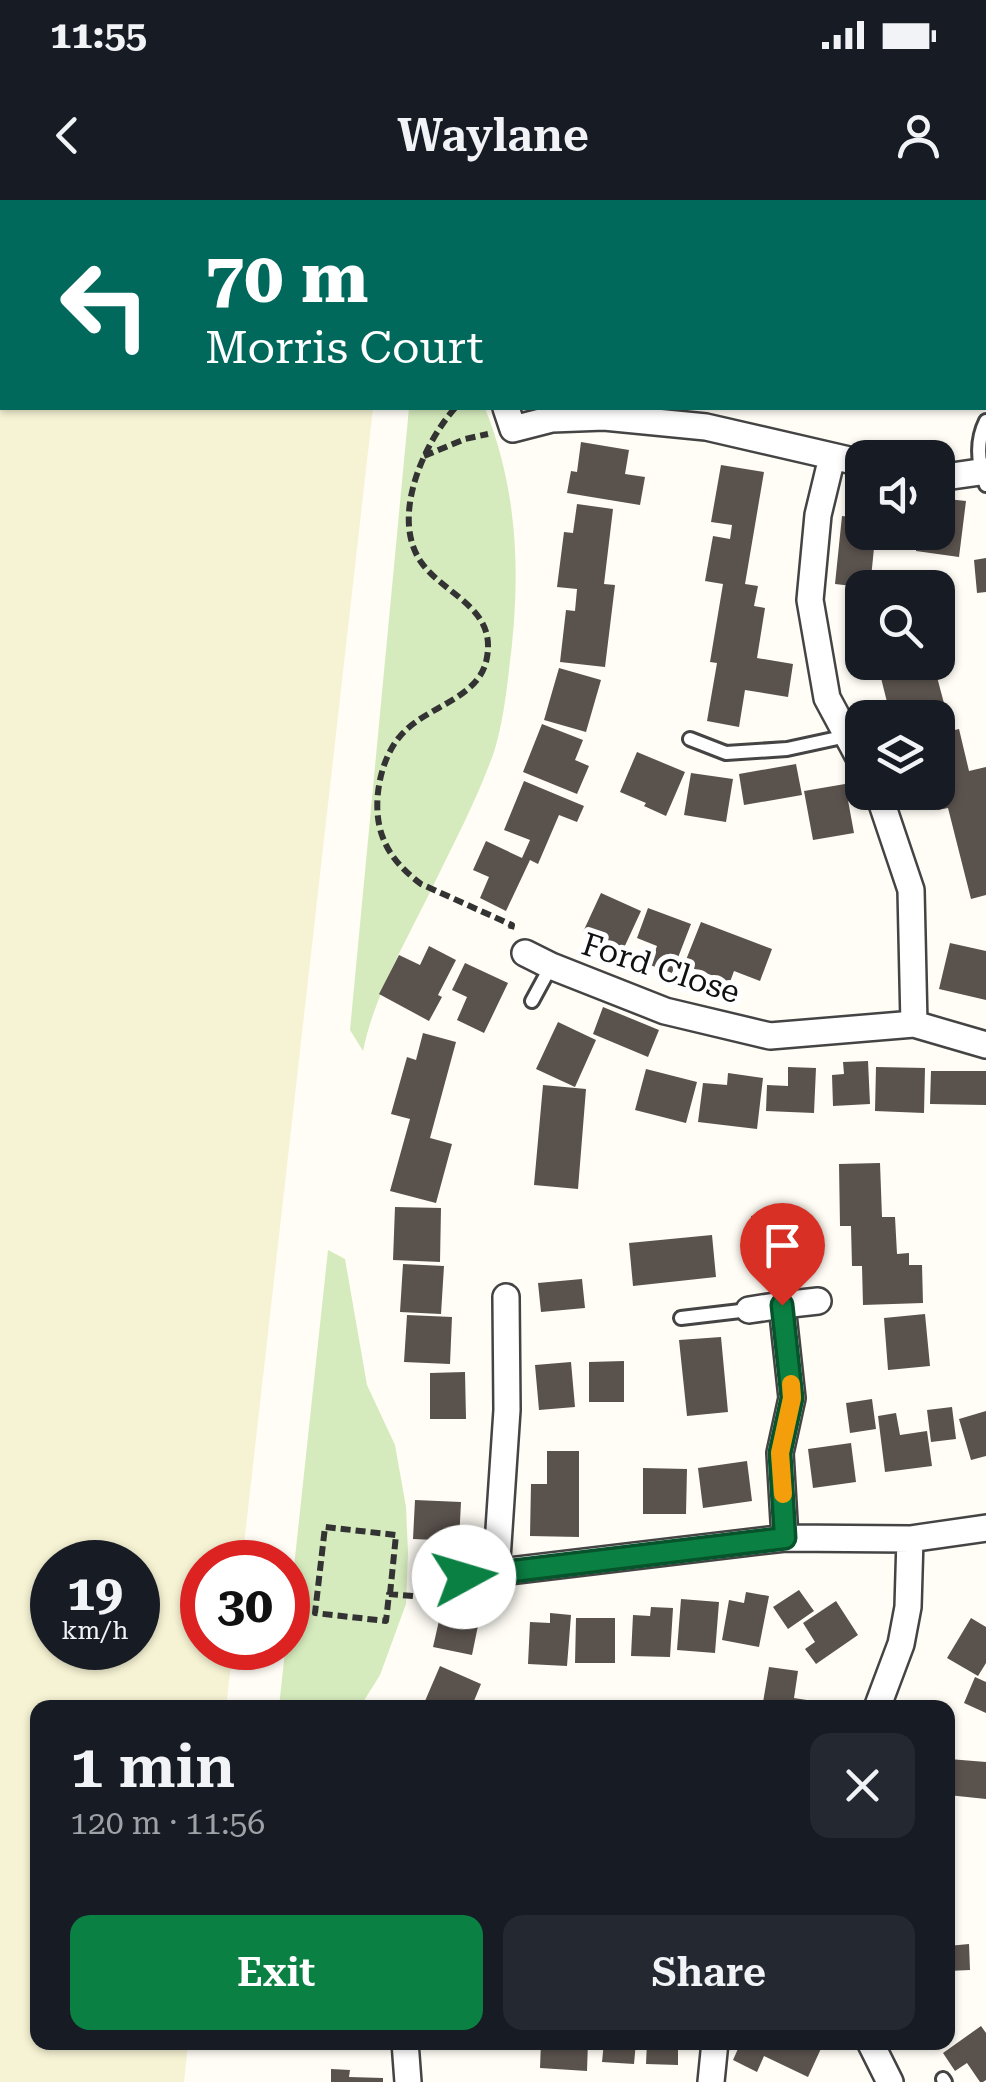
<!DOCTYPE html>
<meta charset="utf-8">
<style>
body{margin:0;font-family:"Roboto Serif",serif;background:#242831;color:#f1f3f6;height:100vh;display:flex;flex-direction:column;font-size:38px;white-space:nowrap}
*{box-sizing:border-box;margin:0}
p{font-size:32px;color:#9ea1a6}
.icon{flex:none;width:55px;height:55px;fill:none;stroke:currentColor;stroke-width:2;stroke-linecap:round;stroke-linejoin:round}
.map{position:relative;flex:1;overflow:hidden}
.side{position:absolute;left:30px;top:1500px;width:925px;height:350px;display:flex;flex-direction:column;background:#171b24;border-radius:20px;box-shadow:0 2px 8px #0004}
.side>*{flex:none}
.hud{position:absolute;left:0px;top:0px;width:988px;height:210px;box-shadow:0 2px 8px #0004;background:#00695c;color:#fff;overflow:hidden}
.fabs{position:absolute;left:845px;top:240px;display:grid;gap:20px}
.fabs a{display:grid;place-items:center;width:110px;height:110px;border-radius:20px;background:#171b24;box-shadow:0 2px 8px #0004;font-size:50px}
.speed{position:absolute;left:30px;top:1340px;display:flex;gap:20px;font-size:50px;font-weight:700;text-align:center}
.speed>*{display:grid;place-content:center;width:130px;height:130px;border-radius:50%;background:#171b24;box-shadow:0 2px 8px #0004;line-height:1}
.speed small{font-size:25px;font-weight:400}
.speed .limit{border:15px solid #d22;background:#fff;color:#111}
.pin{position:absolute;display:grid;place-items:center;width:85px;height:85px;color:#fff;margin:-102px -42px;border-radius:50% 50% 50% 0;rotate:-45deg;box-shadow:0 0 10px #0007}
.pin .icon{rotate:45deg}
.me{position:absolute;width:110px;margin:-55px;rotate:84deg;stroke-linejoin:round;filter:drop-shadow(0 0 8px #0008)}
.turn{display:flex;align-items:center;gap:35px;height:210px;padding:0 40px;font-size:45px}
.turn .icon{width:130px;height:130px;stroke-width:2.5}
.turn b{display:block;font-size:70px;line-height:85px}
.round{display:grid;place-items:center;flex:none;width:105px;height:105px;border-radius:20px;background:#242831}
.summary{display:flex;align-items:center;justify-content:space-between;height:170px;padding:0 40px}
h1{font-size:60px;font-weight:600;line-height:75px}
.button{display:flex;gap:20px;margin-top:auto;padding:20px 40px}
.button a{flex:1;height:115px;border-radius:20px;background:#0b8043;color:#fff;font-size:40px;font-weight:600;line-height:115px;text-align:center}
.button a+a{background:#242831;color:#f1f3f6}
.status{display:flex;justify-content:space-between;align-items:center;height:70px;padding:0 50px;background:#171b24;direction:ltr}
.status svg{height:28px;fill:currentColor}
header{display:flex;justify-content:space-between;align-items:center;height:130px;padding:0 40px;background:#171b24;font-size:45px;font-weight:600}
.map>svg:first-child{display:block}
.farmland{fill:#f6f3d4;fill-rule:evenodd}
.green{fill:#d5ebbd}
.lines{fill:none;stroke-linecap:round;stroke-linejoin:round}
.stream{stroke:#3f96cf;stroke-width:10}
.building{fill:#5a524d}
.lane-casing{stroke:#444;stroke-width:18}
.street-casing{stroke:#444;stroke-width:30}
.path{stroke:#333;stroke-width:6;stroke-dasharray:10 5;stroke-linecap:butt}
.lane{stroke:#fff;stroke-width:12}
.street{stroke:#fff;stroke-width:25}
.route-casing{stroke:#07532c;stroke-width:25}
.route{stroke:#0b8043;stroke-width:18}
.slow{stroke:#f59e0b;stroke-width:18}
.labels{text-anchor:middle;stroke-width:10;stroke-linejoin:round;paint-order:stroke}
.street-label{font-size:32px;fill:#111;stroke:#fff}
</style>
<div class="status"><b>11:55</b><svg viewBox="0 0 49 12"><path d="M0 12V9h3v3zM5 12V6h3v6zM10 12V3h3v9zM15 12V0h3v12zM26 1h20v11H26zM47 4h2v5h-2z"/></svg></div>
<header><svg class="icon" aria-label="back" viewBox="0 0 24 24"><path d="M15 5l-7 7 7 7"/></svg>Waylane<svg class="icon" aria-label="person" viewBox="0 0 24 24"><circle cx="12" cy="8" r="4"/><path d="M4 21q1-7 8-7t8 7"/></svg></header>
<div class="map">
<svg width="986" height="1882" viewBox="0 0 986 1882">
<rect width="100%" height="100%" fill="#fffdf5"/>
<path class="farmland" d="M0,0H396V2H2V208H373L242,1362H202V1448H233L226,1507L38,1508V1842L188,1843L184,1882H0ZM52,1362H138V1448H52Z"/>
<path class="green" d="M409,208H485C519,294 521,379 509,470C506,497 502,526 494,552C478,597 455,641 434,684C408,738 375,792 363,851L350,830Z
M328,1050L345,1059L367,1185L395,1245L406,1307L408,1353L406,1404L380,1475L360,1507H279Z"/>
<g class="lines">
<path class="stream" d="M958,0L960,2
M985,33L986,34"/>
</g>
<path class="building" d="M581,242L629,250L625,274L645,277L640,305L567,293L571,271L577,272Z
M721,265L764,272L745,384L758,386L754,406L765,408L757,458L793,464L788,497L745,490L739,527L707,521L717,463L710,462L723,384L705,381L713,336L730,339L732,325L711,322Z
M938,298L966,301L959,357L916,351L918,332H938Z
M577,304L613,309L604,384L615,385L605,467L560,462L566,410L575,411L577,389L557,387L564,332L573,333Z
M842,316L862,318V332H884L883,349L874,348L870,388L835,384Z
M986,358V392L977,393L974,360Z
M877,462H923L924,465L933,462L949,522L938,526V518H891Z
M559,468L601,480L586,532L544,520Z
M542,524L583,540L575,560L589,566L577,594L523,572Z
M959,529L969,571L986,567V695L971,699L948,608L938,610L933,592H938V534Z
M637,552L685,572L666,616L644,606L646,603L620,592Z
M796,564L802,595L744,605L739,574Z
M691,573L733,579L726,622L684,615Z
M524,581L584,606L577,622L559,615L538,664L530,660L506,711L480,698L489,677L473,670L486,641L522,658L530,640L504,630Z
M845,584L854,633L813,640L804,591Z
M601,693L641,711L623,750L583,732Z
M648,708L691,724L672,773L650,765L657,746L637,738Z
M701,722L772,749L760,781L734,771L730,782L684,765Z
M950,743L986,751V800L939,789Z
M429,746L456,760L438,795L442,797L429,821L379,794L399,755L420,765Z
M465,763L508,783L484,833L457,820L467,797L452,790Z
M603,807L659,830L648,857L593,834Z
M558,822L596,840L575,887L536,869Z
M423,833L456,842L430,938L452,944L436,1003L390,991L410,919L391,914L407,857L416,860Z
M868,861L870,904L833,906L832,875L844,874L843,862Z
M788,867L816,868L814,913L766,911L767,885L788,886Z
M876,867L925,868L924,913L875,911Z
M646,869L697,882L686,923L635,910Z
M931,871H986V905L930,904Z
M728,873L763,878L757,929L698,922L703,883L727,885Z
M543,885L586,889L578,989L534,985Z
M880,963L882,1017H895L897,1054L909,1053V1065H922L923,1103L863,1105L862,1066H852L851,1026H840L839,964Z
M395,1007L441,1008L440,1062L393,1060Z
M801,1011L805,1052L755,1057L751,1016Z
M712,1035L716,1077L633,1086L629,1043Z
M403,1064L444,1066L441,1114L400,1112Z
M582,1079L585,1108L541,1112L538,1083Z
M925,1114L930,1166L888,1170L884,1118Z
M407,1115L452,1117L450,1164L404,1162Z
M721,1137L728,1212L687,1216L679,1140Z
M624,1161V1202H589V1162Z
M571,1162L575,1207L539,1210L535,1165Z
M465,1172L466,1219H430V1173Z
M872,1199L876,1229L850,1233L846,1203Z
M952,1207L956,1239L931,1242L927,1210Z
M986,1211V1256L971,1260L959,1219Z
M896,1213L900,1235L927,1231L932,1266L885,1272L878,1216Z
M851,1243L856,1282L813,1288L808,1249Z
M547,1251H579V1337L530,1336L531,1284H547Z
M747,1261L752,1301L703,1308L698,1268Z
M643,1268L687,1269L686,1314H643Z
M415,1300L461,1302L459,1341L413,1339Z
M799,1390L814,1411L788,1429L773,1407Z
M746,1392L769,1396L759,1447L722,1440L729,1400L744,1403Z
M681,1399L719,1402L715,1453L677,1450Z
M836,1401L858,1435L816,1464L805,1449L815,1442L803,1423Z
M443,1403L481,1411L472,1455L433,1447Z
M651,1407L673,1408L670,1457L631,1456L633,1415L650,1416Z
M550,1413L571,1415L567,1466L528,1464L530,1422L550,1423Z
M576,1418H615V1463H575Z
M971,1418L986,1427V1463L978,1476L947,1458Z
M440,1466L481,1484L471,1508H422Z
M769,1467L798,1471L794,1498L813,1501L812,1508H762Z
M975,1477L986,1482V1513L964,1503Z
M949,1559L986,1562V1599L948,1595Z
M969,1744L970,1770L948,1771V1746Z
M981,1826L986,1833V1880L983,1882H980L967,1863L955,1871L943,1853Z
M541,1842H588L587,1871L540,1868Z
M604,1842H636L634,1864L602,1862Z
M647,1842H678V1865L646,1864Z
M741,1842L770,1843L824,1842L808,1877L764,1856L757,1872L733,1860Z
M331,1869L350,1870L349,1877L383,1878V1882H331Z"/>
<g class="lines">
<g class="lane-casing">
<path id="lane" d="M985,88L986,90
M986,221C976,241 978,264 986,285
M690,539L726,553L787,549L847,536
M532,801L551,766
M681,1118L749,1110
M943,1879L945,1882"/>
</g>
<g class="street-casing">
<path id="street" d="M687,0L688,2
M506,208L513,229L552,219L604,217L706,227L862,263
M832,257L818,315L810,400L827,498L862,563
M938,278L986,271
M878,592L911,690L914,824
M525,753L551,766L665,811L770,836L914,824L986,845
M749,1110L782,1105
M785,1338L780,1253L792,1198L782,1105L818,1101
M496,1374L507,1210L506,1097
M433,1380L785,1338L910,1339L986,1328
M877,1508L901,1444L908,1407L910,1339
M405,1842L408,1882
M870,1842L890,1882
M711,1882L715,1842"/>
</g>
<path class="path" d="M455,208C424,243 390,317 421,362C444,395 496,407 487,457C481,497 431,505 405,531C380,554 370,606 383,638C390,657 405,672 421,684L512,725L511,729
M424,256L465,239L488,234
M390,1394L396,1335L325,1327L315,1413L386,1421L389,1394L413,1396"/>
<use href="#lane" class="lane"/>
<use href="#street" class="street"/>
</g>
<g class="lines">
<g class="route-casing">
<path id="route" d="M464,1377L785,1338L780,1253L792,1198L782,1105"/>
</g>
<use href="#route" class="route"/>
<path class="slow" d="M783,1294L780,1253L792,1198L791,1184"/>
</g>
<g class="labels">
<g class="street-label">
<text transform="translate(661 768) rotate(18)" y="11">Ford Close</text>
</g>
</g>
</svg>
<div class="fabs">
<a><svg class="icon" aria-label="sound" viewBox="0 0 24 24"><path d="M4 9h4l5-4v14l-5-4H4zM17 9q2 3 0 6"/></svg></a>
<a><svg class="icon" aria-label="search" viewBox="0 0 24 24"><circle cx="10" cy="10" r="6"/><path d="M15 15l6 6"/></svg></a>
<a><svg class="icon" aria-label="layers" viewBox="0 0 24 24"><path d="M12 4l9 5-9 5-9-5zM3 14l9 5 9-5"/></svg></a>
</div>
<div class="speed"><div>19<small>km/h</small></div><div class="limit">30</div></div>
<div class="pin" style="left:782px;top:1105px;background:#d93025"><svg class="icon" aria-label="arrive" viewBox="0 0 24 24"><path d="M6 21V4h12l-3 4 3 4H6"/></svg></div>
<svg class="me" style="left:464px;top:1377px" viewBox="-20 -20 40 40"><circle r="19" fill="#fff"/><path d="M0-13L10 11 0 6-10 11z" fill="#0b8043"/></svg>
<div class="hud">
<div class="turn"><svg class="icon" aria-label="left" viewBox="0 0 24 24"><path d="M17 20v-9H6M10 6l-5 5 5 5"/></svg><div><b>70 m</b>Morris Court</div></div>
</div>
<section class="side">
<div class="summary"><div><h1>1 min</h1><p>120 m · 11:56</p></div><a class="round"><svg class="icon" aria-label="close" viewBox="0 0 24 24"><path d="M6 6l12 12M18 6L6 18"/></svg></a></div>
<div class="button"><a>Exit</a><a>Share</a></div>
</section>
</div>
